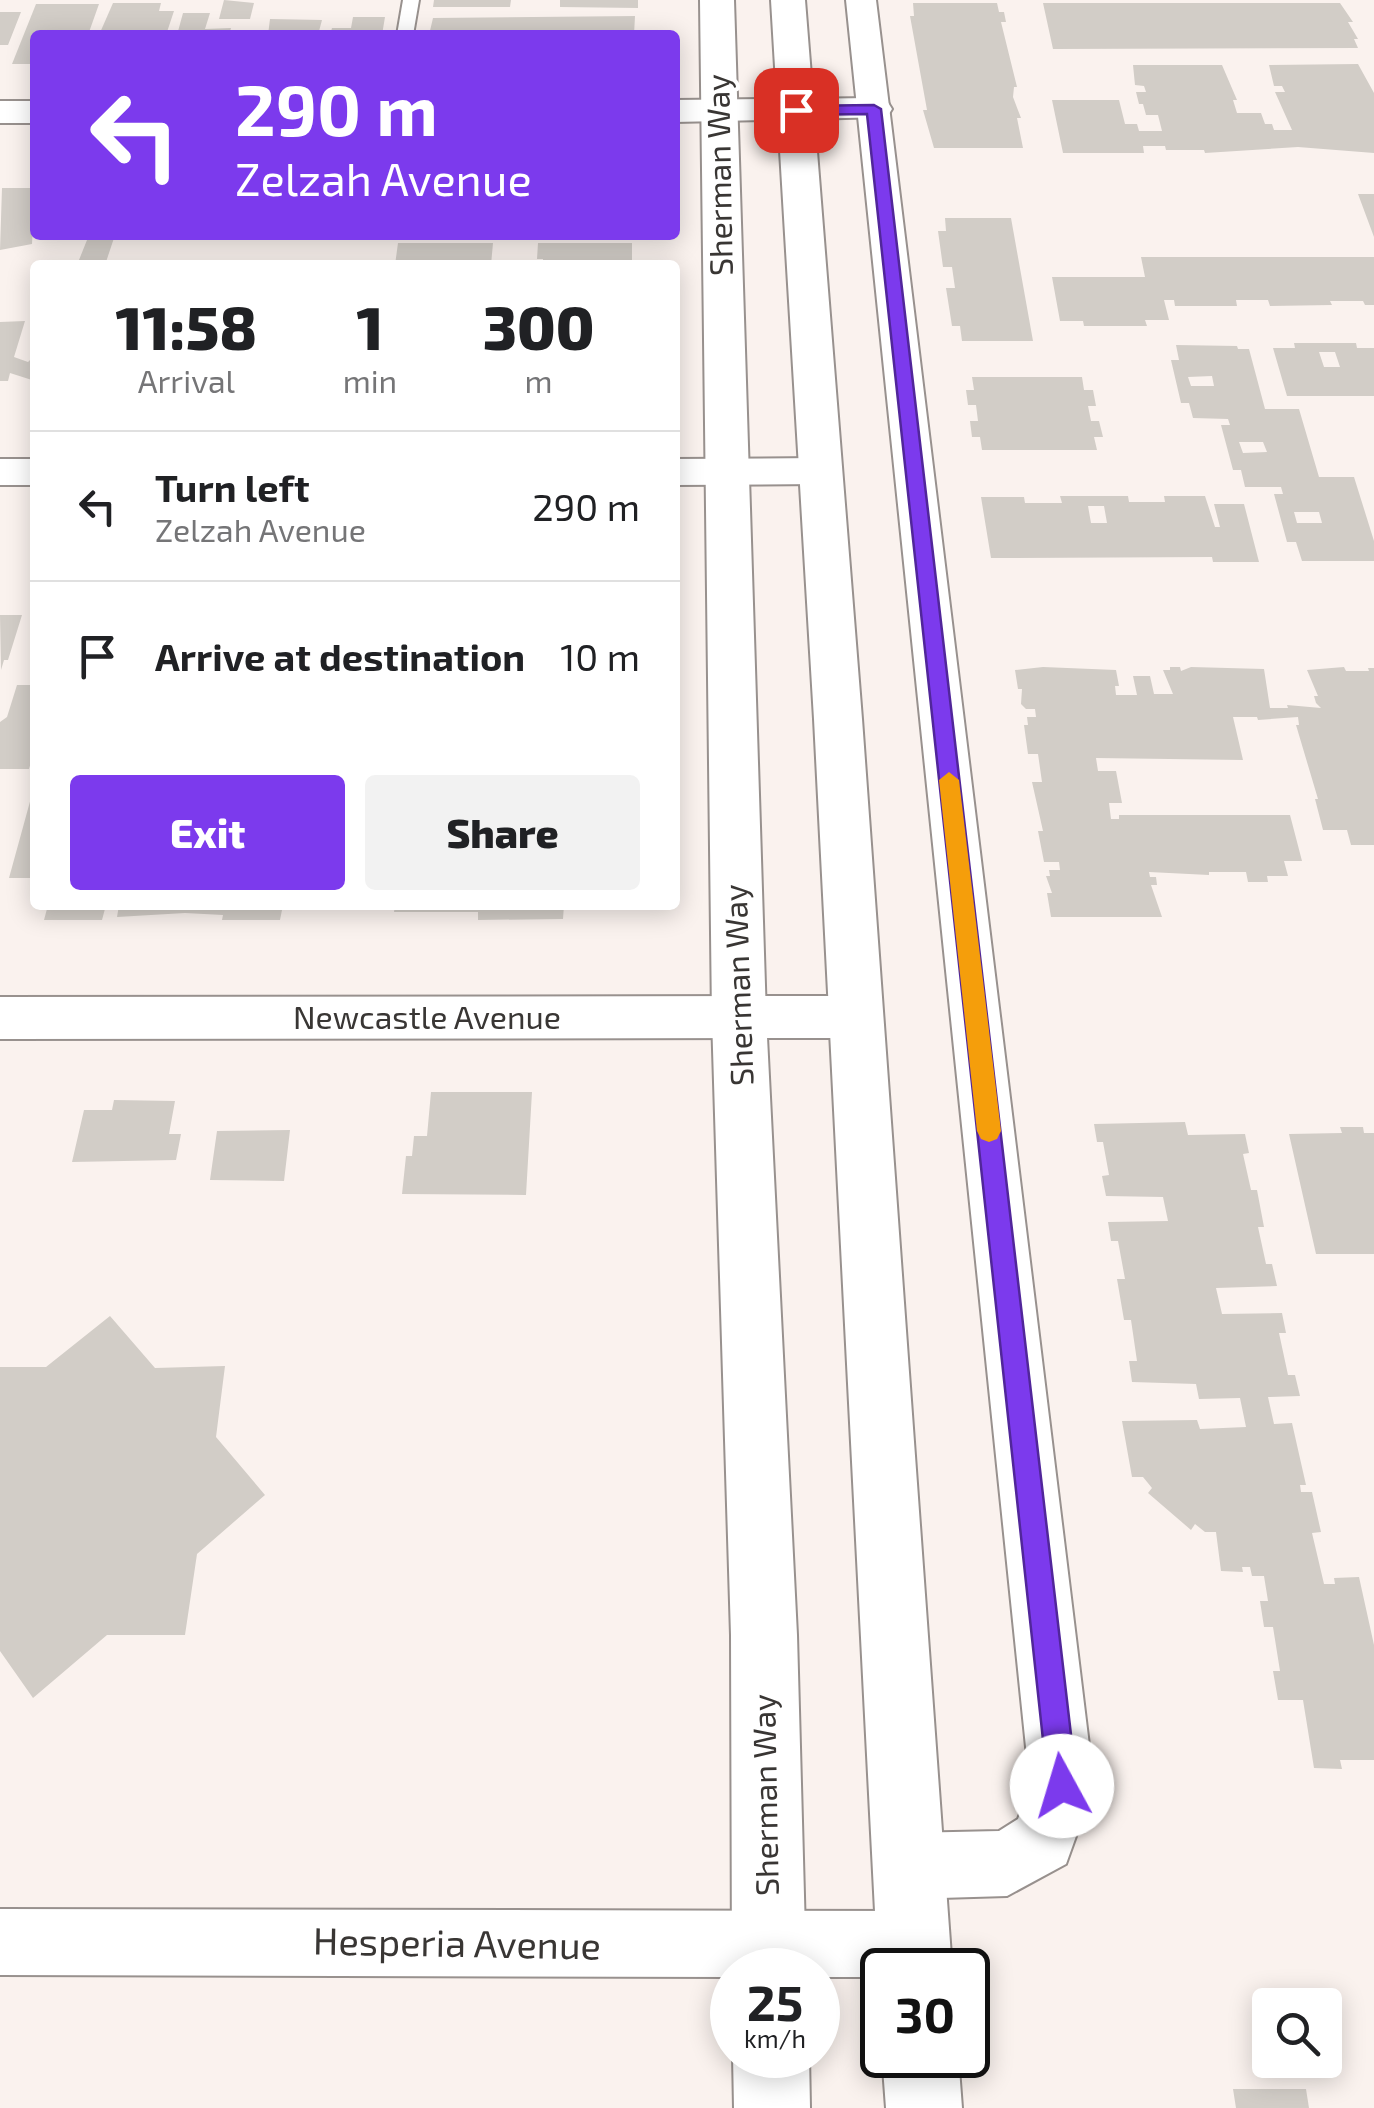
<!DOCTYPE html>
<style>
body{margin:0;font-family:"Exo 2",sans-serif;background:#f2f2f2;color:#202124;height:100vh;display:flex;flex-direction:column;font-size:38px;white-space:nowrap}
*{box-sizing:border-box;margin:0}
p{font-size:32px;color:#757577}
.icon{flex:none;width:55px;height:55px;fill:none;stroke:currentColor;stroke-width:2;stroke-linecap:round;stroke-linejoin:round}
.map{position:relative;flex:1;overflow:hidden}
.side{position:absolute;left:30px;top:260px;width:650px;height:650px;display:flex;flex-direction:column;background:#fff;border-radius:10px;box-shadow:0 5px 25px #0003}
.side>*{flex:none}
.top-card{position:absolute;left:30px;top:30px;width:650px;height:210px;border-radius:10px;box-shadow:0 5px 25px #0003;background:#7c3aed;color:#fff;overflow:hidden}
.controls{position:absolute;left:1252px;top:1988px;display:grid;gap:20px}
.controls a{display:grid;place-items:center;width:90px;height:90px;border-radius:10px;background:#fff;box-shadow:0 5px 25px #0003;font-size:50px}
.speed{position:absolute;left:710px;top:1948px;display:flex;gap:20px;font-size:50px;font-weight:700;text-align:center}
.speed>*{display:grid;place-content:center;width:130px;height:130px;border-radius:50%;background:#fff;box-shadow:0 5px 25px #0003;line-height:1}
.speed small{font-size:25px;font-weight:400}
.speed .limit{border:5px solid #111;border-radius:15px;background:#fff;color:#111}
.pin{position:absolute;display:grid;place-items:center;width:85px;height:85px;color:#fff;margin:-42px;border-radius:20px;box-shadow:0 5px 15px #0006}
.me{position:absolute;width:110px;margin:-55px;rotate:354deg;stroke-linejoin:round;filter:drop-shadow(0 0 8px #0008)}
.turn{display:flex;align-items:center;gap:35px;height:210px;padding:0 40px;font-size:45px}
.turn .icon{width:130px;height:130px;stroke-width:2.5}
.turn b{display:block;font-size:70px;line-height:85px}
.eta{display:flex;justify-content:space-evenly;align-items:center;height:170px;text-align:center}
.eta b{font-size:60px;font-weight:800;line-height:70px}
.button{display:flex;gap:20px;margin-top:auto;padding:20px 40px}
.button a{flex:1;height:115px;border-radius:10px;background:#7c3aed;color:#fff;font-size:40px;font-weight:800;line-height:115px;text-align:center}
.button a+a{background:#f2f2f2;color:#202124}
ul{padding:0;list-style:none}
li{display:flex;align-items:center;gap:30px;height:150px;padding:0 40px;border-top:2px solid #e0e0e0}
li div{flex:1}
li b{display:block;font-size:38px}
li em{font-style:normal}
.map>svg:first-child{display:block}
.building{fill:#d2cdc7;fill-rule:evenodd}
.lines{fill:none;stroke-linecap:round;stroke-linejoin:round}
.lane-casing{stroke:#98918e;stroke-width:4}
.street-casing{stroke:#98918e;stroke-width:4}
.secondary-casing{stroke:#98918e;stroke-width:4}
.primary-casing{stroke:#98918e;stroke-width:4}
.lane{fill:#fff;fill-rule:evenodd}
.street{fill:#fff;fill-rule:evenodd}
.secondary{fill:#fff;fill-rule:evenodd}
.primary{fill:#fff;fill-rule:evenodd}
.route{fill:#7c3aed;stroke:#51269a;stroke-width:2.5}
.slow{fill:#f59e0b}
.labels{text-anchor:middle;stroke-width:8;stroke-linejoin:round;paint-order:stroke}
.street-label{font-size:32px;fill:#393634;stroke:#fff}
.near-street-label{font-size:38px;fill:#393634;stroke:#fff}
</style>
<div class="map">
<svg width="1374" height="2108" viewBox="0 0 1374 2108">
<rect width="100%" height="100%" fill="#faf2ee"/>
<path class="building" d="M224,0L254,3L250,19H219Z
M434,0H511L510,7H433Z
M560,0H638V8L560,7Z
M113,3H161L159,11H174L166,35H99Z
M913,3H997L999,12H1004L1006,22H1001L1017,87H1014L1013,97L1021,118H1017L1023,148H934L923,110H927L910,16H914Z
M1043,3H1340L1353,22H1348L1358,39H1354L1358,48L1053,49Z
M36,4H99L88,35H35V64H12Z
M0,12H21L8,45H0Z
M183,13H210L205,29L231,28L229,35H177Z
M635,16L634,35H429L433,18Z
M353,17H385L382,35H330L332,28H351Z
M270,19L322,20L318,35H268Z
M1358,64L1374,93V153L1298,147L1205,153L1204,150H1166L1165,146H1143L1144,153H1063L1052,100H1119L1125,124H1137L1139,131H1162L1158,115H1146L1143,104H1139L1136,92H1146L1144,86L1135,85L1133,65H1222L1237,100H1233L1237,113H1261L1265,124H1272L1274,130H1292L1275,92H1285L1282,86H1274L1269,65Z
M2,188H35L32,244L0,250Z
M1358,194H1374V237Z
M945,218H1011L1033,341H962L960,326H952L946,288H955L952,267H943L938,231H946Z
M89,235H115L105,265H77Z
M425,235H495V239L425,238Z
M398,243H493L491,265H395Z
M538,243H632V265H543V259H537Z
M1141,257H1374V305H1365L1363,301H1330L1332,305L1270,306L1268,300H1236L1237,306H1175L1174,300H1164L1169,320H1145L1147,326H1084L1083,321H1060L1052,277H1145Z
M25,321L14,357L28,362L35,355V381L10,373L8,381H0V322Z
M1294,343H1356L1357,348H1374V396H1287L1273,348H1295ZM1319,352H1335L1340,367H1324Z
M1176,345L1237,346L1238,349H1249L1265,409H1299L1319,477H1354L1374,541V561H1302L1296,542H1287L1274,494H1283L1281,487H1245L1241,470H1233L1221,425H1230L1228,419L1193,418L1189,403H1181L1171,360H1179ZM1212,376L1214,386H1191L1188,377ZM1239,442H1263L1267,452L1243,453ZM1294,512H1319L1322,523H1297Z
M972,377H1082L1084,390H1093L1096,406H1088L1091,421H1099L1103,437H1094L1097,450H982L980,437H972L970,421H978L976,405H968L966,390H974Z
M1060,496H1128L1129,502H1165L1164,496H1205L1215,527H1220L1214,504H1244L1259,562H1213L1212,557L991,558L981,497H1024L1025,503H1062ZM1088,506H1104L1107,523H1091Z
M0,615H22L8,660H4L1,670Z
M1043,667L1116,670L1119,686H1115L1116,695H1137L1133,676H1150L1154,694H1173L1163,670H1170V667H1180L1181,671L1191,667L1264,669L1270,708H1288L1287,705L1321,708L1316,703L1314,696H1318L1307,670L1344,667L1346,671H1369L1368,668H1374V845H1351L1347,830H1323L1315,799H1318L1296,725H1299L1298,717L1258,720L1257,717H1233L1243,760L1096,758L1098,771H1116L1122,803H1109L1111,819H1119V815H1290L1302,861H1284L1288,876H1267L1268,882H1248L1246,872H1209V875L1149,872L1150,877H1156L1157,885H1151L1162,917H1051L1047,893H1052L1046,876H1050L1049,870H1060L1059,862H1044L1038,831H1043L1032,782H1042L1038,754H1028L1024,725H1028L1027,717H1036L1035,709H1026L1021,704L1022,689H1018L1015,670Z
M17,685H35V749L29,769H0V722L7,717Z
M34,787L35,878H9Z
M48,905H106L102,920H44Z
M119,905H283L280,920H222L223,915L185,913L117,917Z
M395,905H564L563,919L478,920V912H394Z
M431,1092H532L526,1195L402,1194L406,1156H412L414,1136H427Z
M114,1100L175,1101L169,1134H181L176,1160L72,1162L84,1110H112Z
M1185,1122L1188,1135L1245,1134L1249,1153L1243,1154L1251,1190H1257L1264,1227H1258L1266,1264H1272L1277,1286L1216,1288L1222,1314L1282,1313L1286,1333H1279L1288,1375H1295L1300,1396L1268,1397L1274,1424L1292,1423L1306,1485H1300L1301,1492H1312L1321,1532L1312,1533L1324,1584H1335L1334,1578L1359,1577L1374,1645V1760H1340L1342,1769L1314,1768L1303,1700H1278L1273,1671H1280L1273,1627H1264L1260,1601H1268L1264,1576H1252L1250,1567H1242L1243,1572L1221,1571L1216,1532H1205L1195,1524L1191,1530L1148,1493L1152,1488L1143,1477H1132L1122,1421L1197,1420L1200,1429L1246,1427L1240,1398L1199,1399L1196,1384L1132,1382L1129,1361H1137L1131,1320H1124L1117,1279H1125L1118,1241H1111L1108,1222L1168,1221L1163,1197L1106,1196L1102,1176L1109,1175L1103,1142H1097L1094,1124Z
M1340,1127H1363L1364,1133H1374V1254H1316L1289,1134L1342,1133Z
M290,1130L284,1181L210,1180L217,1131Z
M110,1316L155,1368L225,1366L216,1437L265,1495L197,1554L185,1635H107L33,1698L0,1651V1367H46Z
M1233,2089H1306L1309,2108H1236Z"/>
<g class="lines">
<g class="lane-casing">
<path id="lane" d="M403,0H419L413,35H397Z"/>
</g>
<g class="street-casing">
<path id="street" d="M846,0H876L1094,1786L1066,1864L1007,1896L907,1899L884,1889L874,1866L884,1843L907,1833L999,1831L1018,1819L1030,1786Z
M820,458L834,462L840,471L834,480L820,484L675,485V459Z
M0,459H35V485H0Z
M855,996L872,1002L880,1017L872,1032L855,1038L0,1039V997Z
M0,1909L913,1911L937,1920L946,1944L937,1968L882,1970V1977H818V1970H732V1977L0,1975Z"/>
</g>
<g class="secondary-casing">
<path id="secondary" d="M874,98L887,101L892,109L887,117L675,122V100Z
M0,101H35V123H0Z"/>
</g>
<g class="primary-casing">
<path id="primary" d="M700,0H734L766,1017L797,1635L806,1970H732L731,1635L712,1017Z
M771,0H805L862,719L952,1970H882V1981L878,1970L814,719Z
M882,2054L958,2055L962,2108H886Z
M733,2055H809L810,2108H734Z"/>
</g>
<use href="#lane" class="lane"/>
<use href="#street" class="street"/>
<use href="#secondary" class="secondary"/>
<use href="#primary" class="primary"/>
</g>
<path class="route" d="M874,105L881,109L1077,1786L1073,1796L1062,1800L1052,1796L1048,1786L867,114L796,115L788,110L796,106Z"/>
<path class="slow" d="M949,772L959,780L1001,1131L997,1139L989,1142L981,1139L977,1131L939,780Z"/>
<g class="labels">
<g class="street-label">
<text transform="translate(720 175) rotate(-91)" y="11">Sherman Way</text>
<text transform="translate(739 985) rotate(-92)" y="11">Sherman Way</text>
<text x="427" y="1029">Newcastle Avenue</text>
<text transform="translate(766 1795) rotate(-91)" y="11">Sherman Way</text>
</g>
<g class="near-street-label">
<text transform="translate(457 1944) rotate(1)" y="13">Hesperia Avenue</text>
</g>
</g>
</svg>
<div class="controls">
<a><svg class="icon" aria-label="search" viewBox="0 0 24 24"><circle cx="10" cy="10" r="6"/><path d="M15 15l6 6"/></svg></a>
</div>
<div class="speed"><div>25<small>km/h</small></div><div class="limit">30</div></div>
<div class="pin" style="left:796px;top:110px;background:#d93025"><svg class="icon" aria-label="arrive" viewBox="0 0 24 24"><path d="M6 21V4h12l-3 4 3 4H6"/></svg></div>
<svg class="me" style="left:1062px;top:1786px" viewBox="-20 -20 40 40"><circle r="19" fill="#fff"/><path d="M0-13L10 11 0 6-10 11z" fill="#7c3aed"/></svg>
<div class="top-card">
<div class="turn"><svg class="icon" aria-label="left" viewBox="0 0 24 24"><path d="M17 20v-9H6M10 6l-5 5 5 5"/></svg><div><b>290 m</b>Zelzah Avenue</div></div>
</div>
<section class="side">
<div class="eta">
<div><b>11:58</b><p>Arrival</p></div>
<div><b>1</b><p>min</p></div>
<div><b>300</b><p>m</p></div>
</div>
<ul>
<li><svg class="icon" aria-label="left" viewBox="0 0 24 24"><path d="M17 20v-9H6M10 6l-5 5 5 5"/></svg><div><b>Turn left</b><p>Zelzah Avenue</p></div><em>290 m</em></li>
<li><svg class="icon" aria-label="arrive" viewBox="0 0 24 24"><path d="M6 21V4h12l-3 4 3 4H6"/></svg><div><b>Arrive at destination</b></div><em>10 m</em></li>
</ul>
<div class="button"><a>Exit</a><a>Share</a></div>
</section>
</div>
